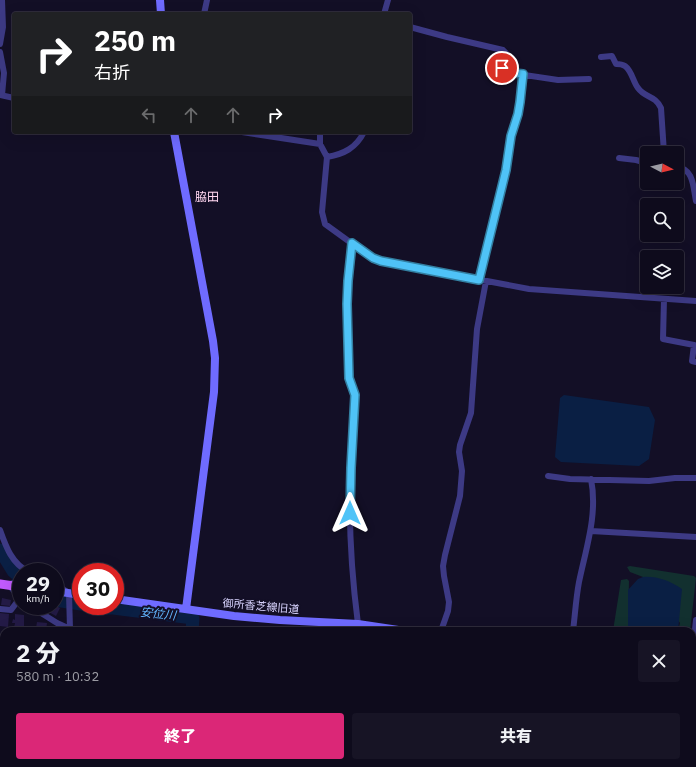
<!DOCTYPE html>
<html lang="ja">
<meta charset="utf-8">
<style>
body{margin:0;font-family:"IBM Plex Sans","Noto Sans JP",sans-serif;background:#171425;color:#f1f3f6;height:100vh;display:flex;flex-direction:column;font-size:15px;white-space:nowrap}
*{box-sizing:border-box;margin:0}
p{font-size:13px;color:#9b9ba3}
.icon{flex:none;width:22px;height:22px;fill:none;stroke:currentColor;stroke-width:2;stroke-linecap:round;stroke-linejoin:round}
.map{position:relative;flex:1;overflow:hidden}
.side{position:absolute;left:0px;top:627px;width:696px;height:140px;display:flex;flex-direction:column;background:#0e0b1c;border-radius:12px 12px 0 0;box-shadow:0 4px 16px #0002,0 0 0 1px #2e2b3b}
.side>*{flex:none}
.hud{position:absolute;left:12px;top:12px;width:400px;height:122px;border-radius:4px;box-shadow:0 4px 16px #0002,0 0 0 1px #2e2b3b;background:#202124;color:#fff;overflow:hidden}
.needle{width:26px;rotate:97deg}
.buttons{position:absolute;left:640px;top:146px;display:grid;gap:8px}
.buttons a{display:grid;place-items:center;width:44px;height:44px;border-radius:4px;background:#0e0b1c;box-shadow:0 4px 16px #0002,0 0 0 1px #2e2b3b;font-size:20px}
.speed{position:absolute;left:12px;top:563px;display:flex;gap:8px;font-size:20px;font-weight:700;text-align:center}
.speed>*{display:grid;place-content:center;width:52px;height:52px;border-radius:50%;background:#0e0b1c;box-shadow:0 4px 16px #0002,0 0 0 1px #2e2b3b;line-height:1}
.speed small{font-size:10px;font-weight:400}
.speed .limit{border:6px solid #d22;background:#fff;color:#111}
.pin{position:absolute;display:grid;place-items:center;width:34px;height:34px;color:#fff;margin:-17px;border:2px solid #fff;border-radius:50%;box-shadow:0 1px 4px #0007}
.me{position:absolute;width:44px;margin:-22px;rotate:0deg;stroke-linejoin:round;filter:drop-shadow(0 0 3px #0008)}
.turn{display:flex;align-items:center;gap:14px;height:84px;padding:0 16px;font-size:18px}
.turn .icon{width:52px;height:52px;stroke-width:2.5}
.turn b{display:block;font-size:28px;line-height:34px}
.lanes{display:flex;align-items:center;height:38px;padding:0 16px;background:#0003;justify-content:center;gap:20px;direction:ltr}
.lanes .off{opacity:.35}
.round{display:grid;place-items:center;flex:none;width:42px;height:42px;border-radius:4px;background:#171425}
.head{display:flex;align-items:center;justify-content:space-between;height:68px;padding:0 16px}
h1{font-size:24px;font-weight:800;line-height:30px}
.primary-button{display:flex;gap:8px;margin-top:auto;padding:8px 16px}
.primary-button a{flex:1;height:46px;border-radius:4px;background:#db2777;color:#fff;font-size:16px;font-weight:800;line-height:46px;text-align:center}
.primary-button a+a{background:#171425;color:#f1f3f6}
.map>svg:first-child{display:block}
.green{fill:#12302f}
.water{fill:#0a1f44}
.lines{fill:none;stroke-linecap:round;stroke-linejoin:round}
.river{stroke:#0a1f44;stroke-width:13}
.building{fill:#241b47}
.street{stroke:#3d3a85;stroke-width:6}
.secondary{stroke:#6f6bff;stroke-width:8}
.primary{stroke:#c25bff;stroke-width:9}
.route-casing{stroke:#337fa1;stroke-width:10}
.route{stroke:#4fc3f7;stroke-width:7}
.labels{text-anchor:middle;stroke-width:4;stroke-linejoin:round;paint-order:stroke}
.street-label{font-size:11px;fill:#d9d4ff;stroke:#130f26}
.neighbourhood-label{font-size:12px;fill:#ffd6f0;stroke:#130f26}
.water-label{font-size:12px;font-style:italic;fill:#62b6ff;stroke:#130f26}
</style>
<div class="map">
<svg width="696" height="767" viewBox="0 0 696 767">
<rect width="100%" height="100%" fill="#130f26"/>
<path class="green" d="M630,566L694,576L696,578L690,631H678L680,623L649,577H643L630,572L627,567Z
M627,579L629,581L628,631H613L621,580Z"/>
<path class="water" d="M564,395L649,407L655,420L649,459L639,466L561,462L555,457L560,398Z
M643,577C657,576 670,581 682,589L678,631L628,630V590L638,579Z"/>
<g class="lines">
<path class="river" d="M0,550L13,571L21,578
M55,600L81,604
M87,606L99,608H113L193,618L192,631
M267,763L272,767"/>
</g>
<path class="building" d="M2,598L11,600L10,606L1,605Z
M47,606H52L55,608L56,606L60,608L56,616L45,610Z
M0,613L9,614L8,627L0,626Z
M15,614L24,615V628H14L15,623H12L13,619L15,620Z
M37,622L47,623L46,630L36,628Z
M0,640H4V656L0,655Z
M19,763H47V765L32,764V766H26V767H21Z"/>
<g class="lines">
<path class="street" d="M204,14L207,0
M384,14L388,0
M410,27L447,37L503,50L506,53L502,68L505,72L558,80L589,79
M0,44L3,27L2,0
M0,52L4,73L2,95
M601,57L612,56L616,64C619,64 622,64 625,66C632,71 633,82 638,88C645,98 655,95 661,108L664,153
M0,95L14,98
M242,132L320,144L327,157L322,212L325,224L365,253L381,261L529,289L696,301
M320,144V132
M327,157C344,154 356,148 364,132
M619,158L636,160L647,163
M677,167C694,169 693,187 696,201
M352,243C347,288 346,332 349,376C350,384 355,389 355,397C355,427 351,457 350,487C349,533 352,578 358,624
M479,280L506,170L511,137L518,114L520,102L523,74
M664,299L663,339L694,345L692,361L696,362
M548,476L570,479L649,481L675,478H696
M0,530C6,547 12,564 29,572
M591,531L696,537
M21,579L9,585L21,599
M55,584L69,593L70,629
M30,606L57,623L70,629V631
M0,609L11,610L20,598
M441,631L448,611L449,602L444,576L443,566L445,555L460,496L462,471L459,452L460,445L471,413L477,329L486,281
M573,631C575,615 576,598 579,582C586,548 598,514 591,479
M692,658L696,620
M0,661H4
M0,693H4
M0,748L4,749
M54,763V767
M152,763L158,767
M76,767L77,763
M115,767L119,763
M421,767V763
M555,767L556,763
M677,767V763"/>
<path class="secondary" d="M160,0L161,14
M174,132L213,341L215,358L214,392L186,609
M55,591L81,595
M115,599L234,616L280,620L358,624L405,631
M692,659L696,660"/>
<path class="primary" d="M0,584L21,587"/>
</g>
<g class="lines">
<g class="route-casing">
<path id="route" d="M350,513L351,468L355,395L349,378L347,304L348,281L352,243L373,258L381,261L479,280L506,170L511,136L518,114L520,102L523,74L505,72L502,68"/>
</g>
<use href="#route" class="route"/>
</g>
<g class="labels">
<g class="street-label">
<text transform="translate(261 606) rotate(5)" y="4">御所香芝線旧道</text>
</g>
<g class="neighbourhood-label">
<text x="207" y="201">脇田</text>
</g>
<g class="water-label">
<text transform="translate(158 614) rotate(6)" y="4">安位川</text>
</g>
</g>
</svg>
<div class="buttons">
<a><svg class="needle" viewBox="-14 -14 28 28"><path d="M0-13l5 13h-10z" fill="#e53935"/><path d="M0 13l5-13h-10z" fill="#9b9ba3"/></svg></a>
<a><svg class="icon" aria-label="search" viewBox="0 0 24 24"><circle cx="10" cy="10" r="6"/><path d="M15 15l6 6"/></svg></a>
<a><svg class="icon" aria-label="layers" viewBox="0 0 24 24"><path d="M12 4l9 5-9 5-9-5zM3 14l9 5 9-5"/></svg></a>
</div>
<div class="speed"><div>29<small>km/h</small></div><div class="limit">30</div></div>
<div class="pin" style="left:502px;top:68px;background:#d93025"><svg class="icon" aria-label="arrive" viewBox="0 0 24 24"><path d="M6 21V4h12l-3 4 3 4H6"/></svg></div>
<svg class="me" style="left:350px;top:513px" viewBox="-20 -20 40 40"><path d="M0-17L14 15 0 8-14 15z" fill="#4fc3f7" stroke="#fff" stroke-width="4"/></svg>
<div class="hud">
<div class="turn"><svg class="icon" aria-label="right" viewBox="0 0 24 24"><path d="M7 20v-9h11M14 6l5 5-5 5"/></svg><div><b>250 m</b>右折</div></div>
<div class="lanes"><svg class="icon off" aria-label="left" viewBox="0 0 24 24"><path d="M17 20v-9H6M10 6l-5 5 5 5"/></svg><svg class="icon off" aria-label="ahead" viewBox="0 0 24 24"><path d="M12 20V5M6 11l6-6 6 6"/></svg><svg class="icon off" aria-label="ahead" viewBox="0 0 24 24"><path d="M12 20V5M6 11l6-6 6 6"/></svg><svg class="icon" aria-label="right" viewBox="0 0 24 24"><path d="M7 20v-9h11M14 6l5 5-5 5"/></svg></div>
</div>
<section class="side">
<div class="head"><div><h1>2 分</h1><p>580 m · 10:32</p></div><a class="round"><svg class="icon" aria-label="close" viewBox="0 0 24 24"><path d="M6 6l12 12M18 6L6 18"/></svg></a></div>
<div class="primary-button"><a>終了</a><a>共有</a></div>
</section>
</div>
